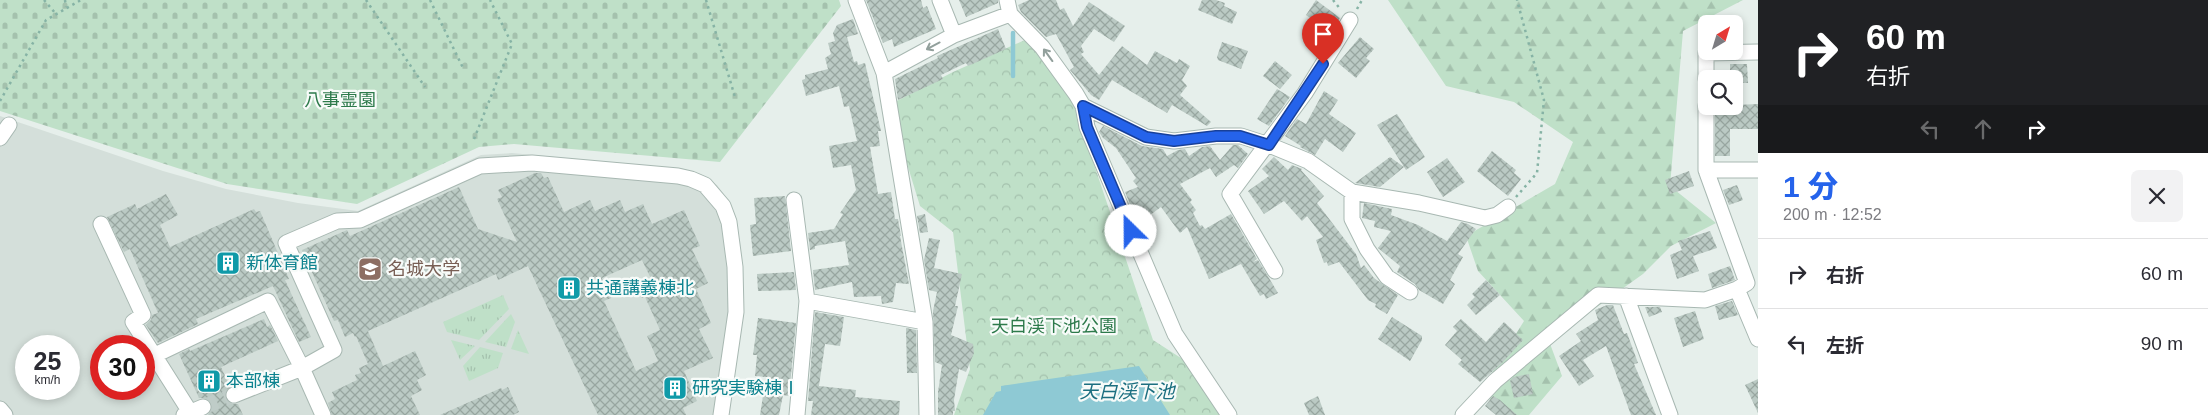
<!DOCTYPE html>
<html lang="ja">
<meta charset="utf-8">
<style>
body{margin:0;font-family:Helvetica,"Noto Sans JP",sans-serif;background:#f2f2f3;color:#2b2b33;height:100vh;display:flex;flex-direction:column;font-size:19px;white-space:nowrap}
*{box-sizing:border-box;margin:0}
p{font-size:16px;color:#7c7c81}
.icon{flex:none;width:28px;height:28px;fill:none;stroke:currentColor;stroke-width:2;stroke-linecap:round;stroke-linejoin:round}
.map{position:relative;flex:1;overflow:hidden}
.drawer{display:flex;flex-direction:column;background:#fff;width:450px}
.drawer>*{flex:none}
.hud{background:#202124;color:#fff;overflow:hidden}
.needle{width:32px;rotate:38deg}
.controls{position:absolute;left:1698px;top:15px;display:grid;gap:10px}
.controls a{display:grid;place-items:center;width:45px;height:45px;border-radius:8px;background:#fff;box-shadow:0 2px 8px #0003;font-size:25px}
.speed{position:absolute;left:15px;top:335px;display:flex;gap:10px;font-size:25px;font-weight:700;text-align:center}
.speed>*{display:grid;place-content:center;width:65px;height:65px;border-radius:50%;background:#fff;box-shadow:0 2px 8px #0003;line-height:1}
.speed small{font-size:12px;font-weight:400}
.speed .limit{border:8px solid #d22;background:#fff;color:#111}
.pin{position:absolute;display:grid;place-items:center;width:42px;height:42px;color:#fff;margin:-51px -21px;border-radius:50% 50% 50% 0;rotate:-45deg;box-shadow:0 0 5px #0007}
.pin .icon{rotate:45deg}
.me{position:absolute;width:55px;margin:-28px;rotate:337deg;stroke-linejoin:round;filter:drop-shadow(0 0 4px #0008)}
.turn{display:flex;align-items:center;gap:18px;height:105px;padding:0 25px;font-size:22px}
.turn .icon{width:65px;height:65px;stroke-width:2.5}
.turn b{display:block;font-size:35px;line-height:42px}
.lanes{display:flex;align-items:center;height:48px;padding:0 25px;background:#0003;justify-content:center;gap:25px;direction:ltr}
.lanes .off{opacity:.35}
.round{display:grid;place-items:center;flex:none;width:52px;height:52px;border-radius:8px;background:#f2f2f3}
.overview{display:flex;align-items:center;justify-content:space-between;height:85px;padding:0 25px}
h1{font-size:30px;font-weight:800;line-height:38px;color:#2563eb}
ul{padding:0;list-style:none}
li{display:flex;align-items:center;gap:15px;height:70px;padding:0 25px;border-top:1px solid #e1e1e2}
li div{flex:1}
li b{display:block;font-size:19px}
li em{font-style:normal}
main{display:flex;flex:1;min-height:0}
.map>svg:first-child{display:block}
.built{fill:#d4dfda;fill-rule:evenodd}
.grass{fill:url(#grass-tufts)}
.forest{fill:url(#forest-firs)}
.cemetery{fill:url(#cemetery-stones)}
.park{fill:url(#park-crowns)}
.water{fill:#8ec9d4}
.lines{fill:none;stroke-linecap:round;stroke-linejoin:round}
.stream{stroke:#8ec9d4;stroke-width:4.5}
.building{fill:url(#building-cross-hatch);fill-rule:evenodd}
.minor-tunnel{stroke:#bfccc8;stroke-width:15;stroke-dasharray:15 8;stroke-linecap:butt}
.minor-casing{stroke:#a8b8b2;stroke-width:17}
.path{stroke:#86b3a5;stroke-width:2.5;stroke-dasharray:2.5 4;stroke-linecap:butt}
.minor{stroke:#fff;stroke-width:15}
.oneway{stroke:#92a09c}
.route-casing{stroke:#184099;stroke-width:12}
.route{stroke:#2563eb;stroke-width:9}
.labels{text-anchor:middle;stroke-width:4.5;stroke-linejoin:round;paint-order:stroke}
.park-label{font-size:18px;fill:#2d7a4b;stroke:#f7fbf9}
.culture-label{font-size:18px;fill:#0d838f;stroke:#f7fbf9;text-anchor:start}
.education-label{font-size:18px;fill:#785e54;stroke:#f7fbf9;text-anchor:start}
.water-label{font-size:19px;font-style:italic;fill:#1c6f80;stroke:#f7fbf9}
</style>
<main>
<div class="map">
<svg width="1758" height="415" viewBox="0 0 1758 415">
<defs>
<pattern id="grass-tufts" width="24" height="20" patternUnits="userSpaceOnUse" patternTransform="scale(1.25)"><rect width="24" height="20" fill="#bfe0c8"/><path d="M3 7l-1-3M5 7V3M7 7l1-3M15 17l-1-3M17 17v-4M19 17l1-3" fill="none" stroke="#a4c1ad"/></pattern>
<pattern id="forest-firs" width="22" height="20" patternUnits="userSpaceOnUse" patternTransform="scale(1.25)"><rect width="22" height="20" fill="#bfe0c8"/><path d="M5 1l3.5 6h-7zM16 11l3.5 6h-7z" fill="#a4c1ad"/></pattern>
<pattern id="cemetery-stones" width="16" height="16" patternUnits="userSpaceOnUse" patternTransform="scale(1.25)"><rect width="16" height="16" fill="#bfe0c8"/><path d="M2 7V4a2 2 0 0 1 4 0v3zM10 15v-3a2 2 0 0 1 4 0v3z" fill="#a4c1ad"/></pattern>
<pattern id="park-crowns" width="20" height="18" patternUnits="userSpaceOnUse" patternTransform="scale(1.25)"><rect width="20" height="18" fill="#bfe0c8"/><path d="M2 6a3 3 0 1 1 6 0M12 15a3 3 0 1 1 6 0" fill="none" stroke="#a4c1ad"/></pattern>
<pattern id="building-cross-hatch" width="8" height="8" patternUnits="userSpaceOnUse" patternTransform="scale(1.25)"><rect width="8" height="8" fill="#bbcac4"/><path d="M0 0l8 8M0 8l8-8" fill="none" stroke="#98a6a0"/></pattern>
</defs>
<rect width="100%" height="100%" fill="#e6efeb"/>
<path class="built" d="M0,116L163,171L226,189L298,203L358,211L481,155L512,153L684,169L701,174L717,185L728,200L738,241L744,296L728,415H0ZM26,346H69V389H26ZM101,346H144V389H101Z"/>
<path class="grass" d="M503,295L509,309L479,340L447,332L443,322Z
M511,314L515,322L506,347L485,342Z
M518,330L529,354L511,349Z
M451,340L475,346L460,360Z
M480,347L503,353L498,368L469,381L463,366Z"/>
<path class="forest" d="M1388,0H1743L1683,31L1670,186L1716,223L1671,246L1643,274L1549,341L1562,376L1529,415H1498L1483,387L1524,321L1478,271L1466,236L1555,184L1573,142L1514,102L1446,86Z"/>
<path class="cemetery" d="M0,0H839L841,6L720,162L514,144L479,147L357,204L227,184L0,111Z"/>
<path class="park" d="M1027,39L1071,96L1153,340L1184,360L1221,415H954L970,369L953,232L920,206L889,105L953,72Z"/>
<path class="water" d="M1139,366L1170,415H983L996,392L1001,391V386Z"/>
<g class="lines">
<path class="stream" d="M1013,33V76"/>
</g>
<path class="building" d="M866,0H921L923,8L927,6L936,29L894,47L892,39L883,43Z
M959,0H998V3L966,17Z
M1029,0H1056L1060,10L1064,8L1073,26L1089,2L1125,26L1114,42L1094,29L1081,46L1084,52L1081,54L1099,75L1122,46L1147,65L1155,51L1177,63L1179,59L1190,66L1182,80L1187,86L1180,95L1211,122L1207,126L1172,105L1167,113L1112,80L1099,100L1091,95L1070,70L1074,67L1056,34L1046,37L1021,12L1018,5Z
M1202,0H1216L1225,3L1224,6L1237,12L1232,24L1198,10Z
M1316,0L1340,18L1331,33L1306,15Z
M853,19L858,34L847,37L854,62L857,61L858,65L865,63L881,131H878L880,146L870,147L878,194L891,192L895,219H898L901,236H900L909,284L896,283L893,302L882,304L881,296L854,297L852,282L815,290L813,270L849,265L845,241L815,246V249L810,250L808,233L834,229L843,214L840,213L856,190L851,165L833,168L829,146L857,141L849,106L844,107L839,86L806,96L802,80L805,79V75L828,69L825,58L831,54L828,43L835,41L833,33L837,25Z
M998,29L1006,49L968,66L966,63L941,75L943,79L898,100L895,79L938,58L937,56Z
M1360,37L1374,49L1366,58L1370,61L1356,78L1338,63Z
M1222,42L1248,51L1241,69L1218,60L1217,57Z
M1275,61L1292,75L1280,89L1263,76Z
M1730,64H1747L1748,83H1734V79H1730Z
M1277,89L1290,97L1269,126L1257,119Z
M1324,91L1338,100L1329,114L1356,133L1343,152L1325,139L1315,155L1300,147L1301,146L1285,136L1297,119L1306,124Z
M1758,104V129H1730V156H1715V106Z
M1397,114L1425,157L1406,170L1377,125Z
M1103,126L1142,146L1163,149L1167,156L1178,150L1185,149L1189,156L1202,147L1210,146L1220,160L1233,145H1238L1248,154L1238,168L1234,165L1216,177L1210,168L1180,184L1192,200L1190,202L1196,210L1193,213L1200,226L1202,225L1205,229L1231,214L1257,259L1253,262L1258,260L1278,293L1266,299L1264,294L1260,296L1241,264L1209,279L1187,227L1180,233L1161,207L1138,224L1125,192L1138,187L1133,181L1136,178L1116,148L1103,138L1099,132Z
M1492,151L1516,170L1514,173L1521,179L1508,196L1477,171Z
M1274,157L1288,170L1292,165L1302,169L1301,170L1324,196L1317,203L1356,254L1361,268L1364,265L1374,278L1398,295L1387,314L1375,307L1376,304L1368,300L1339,262L1328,266L1327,262L1324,263L1316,240L1323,237L1307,216L1302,221L1284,201L1264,214L1248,191L1269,176L1262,169Z
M1390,157L1404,167L1380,187L1355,183Z
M1447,158L1465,182L1443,197L1427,172Z
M1689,171L1694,186L1670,194L1665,180Z
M535,173H541L544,178L548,177L564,212L590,200L595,211L620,200L625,212L643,204L652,224L684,210L700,246L692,249L708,283L696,289L711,323L699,329L713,358L684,371L697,401L683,408L686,415H598L528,266L498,280L496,274L368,331L383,366L415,351L426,375L417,380L422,390L411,396L420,415H332L328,403L335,399L332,392L357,380L355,375L361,373L359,368L368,364L356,336L355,337L353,333L345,337L338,320L334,321L302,250L347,230L350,236L459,187L478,229L517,242L497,199L502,197L498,190ZM642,260L652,281L637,288L642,298L645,297L660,330L647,336L658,361L636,371L604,301L611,298L602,278Z
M1737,185L1743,200L1729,205L1723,190Z
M166,194L178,215L160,225L170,247L254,209L256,212L260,211L289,279L285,280L311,337L299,342L273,286L196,319L198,324L158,343L146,325L151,320L152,315L158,313L130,249L124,252L107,217L135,204L137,209Z
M785,196L791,251L753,256L750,225L756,224L754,198Z
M1364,203L1392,209L1391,215L1418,225L1447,241L1461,222L1468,224L1476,229L1458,254L1463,257L1450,280L1455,284L1443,304L1419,290L1415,284L1397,272L1400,266L1378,248L1391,231L1374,227L1375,221L1362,218Z
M925,214L928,232L920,233L917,216Z
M1710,231L1717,248L1693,256L1699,271L1677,279L1670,255L1682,250L1678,241Z
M929,238L940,240L934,268L962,274L957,297L955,306H958L951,335L973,344L974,353L966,372L959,369L954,400L955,411H953V415H938V392L942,365L935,362L933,311L937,292L929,290L924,260Z
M1730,266L1735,280L1712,288L1708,274Z
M794,272L796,290L758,291L757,274Z
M1486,280L1500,295L1476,315L1467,305L1475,297L1472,294Z
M1732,301L1738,315L1719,320L1715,306Z
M1607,305H1613L1624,334L1627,333L1638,363L1634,364L1656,415H1631L1606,346L1583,360L1594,376L1579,386L1559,356L1581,341L1576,334L1598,320L1595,310Z
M1645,307H1660L1662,312L1649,317Z
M1695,311L1704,339L1683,347L1674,318Z
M815,312L844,317L840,346L825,344L819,386L856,390L855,397L900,401L899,415H811L813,401H808Z
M1392,317L1422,336V340L1410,361L1378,339Z
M758,318L796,323L789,396L783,395L779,415H760L766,377L755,376L757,355H753Z
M264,319L267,327L270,325L278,341L221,367L230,387L225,393L226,399L232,404H238L243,415H208L212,409L211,403L205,398H199L179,354L189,349L190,351Z
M1461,319L1486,342L1504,322L1523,340L1502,363L1480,382L1458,364L1462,360L1445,345L1457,331L1453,327Z
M906,328L916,330L917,373H907Z
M1529,374L1533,394L1514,398L1510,381L1514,377Z
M1758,379V413L1745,385Z
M508,387L519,412L513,415H440L501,388L502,390Z
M1318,396L1325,415H1309L1304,403Z
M1493,396L1500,400L1517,415H1496L1485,406Z"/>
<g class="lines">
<path class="minor-tunnel" d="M203,407L234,395"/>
<g class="minor-casing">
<path id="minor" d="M856,0L884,73L925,322L927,415
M940,0L954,35
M1007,0L1010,14L1042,47L1076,94L1083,106L1087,127L1175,334L1229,415
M884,73L954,35L1010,14
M1706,79V53L1758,52
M1083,106L1146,137L1174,141L1216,136H1241L1269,145L1308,161L1352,192L1419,203L1485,218L1497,215L1508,207
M0,138L9,125
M1706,170H1758
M1352,192V219L1367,249L1387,277L1410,292
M794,200L807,301L797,415
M101,224L143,315L133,322L190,412
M1275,271L1230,194L1305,93L1350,20
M1737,289L1758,339
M1626,296L1670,415
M807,301L925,322
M153,356L268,301L302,368L323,415
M234,395L302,368L334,350L286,243L337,221L360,220L480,166L532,163L678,176L691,179L705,185L723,206L729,222L735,267L736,312L721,415
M0,409L5,415
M184,415L203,407
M1463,415L1495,381L1598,295L1705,300L1737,289L1747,283L1706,170V106"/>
</g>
<path class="path" d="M44,0L56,14
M65,0L66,7
M366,0L425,87
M430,0L464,70
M706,0L735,97
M1333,0L1341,10
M1357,9L1362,0
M0,101L46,20L81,0
M474,139L512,44L490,0
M1516,197L1537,173L1544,100L1517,0"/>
<use href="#minor" class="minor"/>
</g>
<defs><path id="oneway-shaft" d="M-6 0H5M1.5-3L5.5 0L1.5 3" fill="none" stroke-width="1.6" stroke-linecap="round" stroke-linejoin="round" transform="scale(1.25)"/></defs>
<g class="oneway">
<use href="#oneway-shaft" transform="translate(933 46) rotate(152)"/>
<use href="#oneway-shaft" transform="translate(1048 55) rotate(-126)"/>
</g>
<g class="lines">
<g class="route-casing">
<path id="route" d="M1131,231L1087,127L1083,106L1146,137L1174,141L1216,136H1240L1269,145L1323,64"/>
</g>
<use href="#route" class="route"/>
</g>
<defs>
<g id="building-square" transform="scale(1.25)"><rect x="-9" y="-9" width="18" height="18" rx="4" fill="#0f9aa8" stroke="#f7fbf9"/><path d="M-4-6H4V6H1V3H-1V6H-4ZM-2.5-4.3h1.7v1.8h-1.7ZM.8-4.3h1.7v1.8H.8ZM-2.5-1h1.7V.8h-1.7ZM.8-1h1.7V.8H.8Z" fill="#fff"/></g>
<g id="university-square" transform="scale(1.25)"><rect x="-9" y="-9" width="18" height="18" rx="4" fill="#8d6e63" stroke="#f7fbf9"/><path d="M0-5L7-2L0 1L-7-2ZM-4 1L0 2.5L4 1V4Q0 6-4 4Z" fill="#fff"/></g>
</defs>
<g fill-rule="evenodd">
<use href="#building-square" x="228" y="263"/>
<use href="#university-square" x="370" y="269"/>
<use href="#building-square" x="569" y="288"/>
<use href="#building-square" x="209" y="381"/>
<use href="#building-square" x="675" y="388"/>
</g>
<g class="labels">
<g class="park-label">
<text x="340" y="106">八事霊園</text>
<text x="1054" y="332">天白渓下池公園</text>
</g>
<g class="culture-label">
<text x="246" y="269">新体育館</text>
<text x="586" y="294">共通講義棟北</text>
<text x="226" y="387">本部棟</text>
<text x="692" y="394">研究実験棟Ⅰ</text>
</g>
<g class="education-label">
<text x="388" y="275">名城大学</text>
</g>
<g class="water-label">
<text x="1127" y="398">天白渓下池</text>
</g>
</g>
</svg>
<div class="controls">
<a><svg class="needle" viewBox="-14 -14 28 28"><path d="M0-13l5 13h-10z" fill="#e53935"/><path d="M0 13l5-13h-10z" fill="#7c7c81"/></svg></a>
<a><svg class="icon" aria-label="search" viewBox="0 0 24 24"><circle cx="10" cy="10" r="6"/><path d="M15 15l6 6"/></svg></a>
</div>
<div class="speed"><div>25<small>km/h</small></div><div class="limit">30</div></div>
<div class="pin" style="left:1323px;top:64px;background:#d93025"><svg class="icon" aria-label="arrive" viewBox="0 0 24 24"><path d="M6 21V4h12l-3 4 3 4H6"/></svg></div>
<svg class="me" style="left:1131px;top:231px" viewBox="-20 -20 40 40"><circle r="19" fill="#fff"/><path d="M0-13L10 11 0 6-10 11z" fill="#2563eb"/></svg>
</div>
<section class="drawer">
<div class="hud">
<div class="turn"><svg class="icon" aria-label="right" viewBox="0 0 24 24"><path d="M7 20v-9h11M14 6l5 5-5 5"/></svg><div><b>60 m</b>右折</div></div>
<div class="lanes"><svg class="icon off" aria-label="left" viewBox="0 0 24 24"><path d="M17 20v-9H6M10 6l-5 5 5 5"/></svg><svg class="icon off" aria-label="ahead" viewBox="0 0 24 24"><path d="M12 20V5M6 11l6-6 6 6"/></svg><svg class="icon" aria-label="right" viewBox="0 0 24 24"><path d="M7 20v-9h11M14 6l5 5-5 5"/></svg></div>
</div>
<div class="overview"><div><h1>1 分</h1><p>200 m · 12:52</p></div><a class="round"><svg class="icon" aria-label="close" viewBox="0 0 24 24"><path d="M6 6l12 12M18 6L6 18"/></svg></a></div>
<ul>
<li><svg class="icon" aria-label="right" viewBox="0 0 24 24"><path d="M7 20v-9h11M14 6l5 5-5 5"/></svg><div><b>右折</b></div><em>60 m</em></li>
<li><svg class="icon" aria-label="left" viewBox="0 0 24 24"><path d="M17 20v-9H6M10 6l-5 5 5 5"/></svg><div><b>左折</b></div><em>90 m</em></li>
</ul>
</section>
</main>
